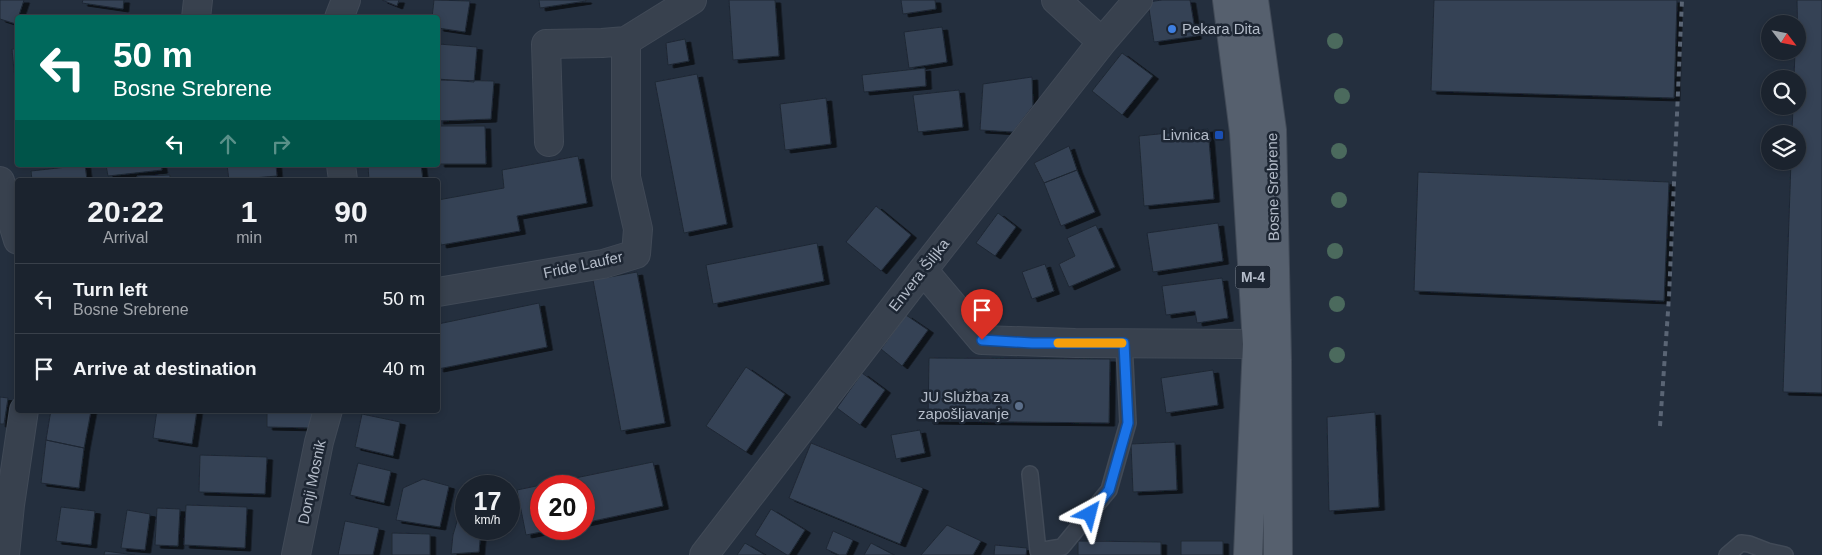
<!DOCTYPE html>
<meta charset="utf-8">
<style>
body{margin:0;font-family:Helvetica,sans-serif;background:#242b36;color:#f1f3f6;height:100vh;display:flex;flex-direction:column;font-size:19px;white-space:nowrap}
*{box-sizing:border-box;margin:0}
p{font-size:16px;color:#a0a4aa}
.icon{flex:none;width:28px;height:28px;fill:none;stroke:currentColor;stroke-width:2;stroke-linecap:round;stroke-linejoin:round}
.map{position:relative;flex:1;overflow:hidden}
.details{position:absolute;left:15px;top:178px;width:425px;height:235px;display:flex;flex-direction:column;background:#1b232e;border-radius:5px;box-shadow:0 2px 8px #0003,0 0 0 1px #39404a}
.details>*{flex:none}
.hud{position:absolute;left:15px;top:15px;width:425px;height:152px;border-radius:5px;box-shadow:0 2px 8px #0003,0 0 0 1px #39404a;background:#00695c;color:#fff;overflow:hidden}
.needle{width:32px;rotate:122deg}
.buttons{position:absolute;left:1761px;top:15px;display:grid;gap:10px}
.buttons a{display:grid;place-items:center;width:45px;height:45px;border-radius:50%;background:#1b232e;box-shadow:0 2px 8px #0003,0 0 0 1px #39404a;font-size:25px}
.speed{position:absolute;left:455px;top:475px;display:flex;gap:10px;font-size:25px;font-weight:700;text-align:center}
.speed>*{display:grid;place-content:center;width:65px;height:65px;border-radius:50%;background:#1b232e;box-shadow:0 2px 8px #0003,0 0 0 1px #39404a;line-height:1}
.speed small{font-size:12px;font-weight:400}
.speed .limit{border:8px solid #d22;background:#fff;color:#111}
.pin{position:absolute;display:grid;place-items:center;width:42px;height:42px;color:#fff;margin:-51px -21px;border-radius:50% 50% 50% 0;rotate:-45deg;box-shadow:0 0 5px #0007}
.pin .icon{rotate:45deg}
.me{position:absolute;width:55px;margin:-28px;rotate:38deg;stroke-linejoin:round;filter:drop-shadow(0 0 4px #0008)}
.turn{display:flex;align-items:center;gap:18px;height:105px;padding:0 15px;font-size:22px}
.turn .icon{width:65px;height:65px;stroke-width:2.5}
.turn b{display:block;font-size:35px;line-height:42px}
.lanes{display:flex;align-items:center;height:48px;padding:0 15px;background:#0003;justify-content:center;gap:25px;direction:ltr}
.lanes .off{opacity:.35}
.eta{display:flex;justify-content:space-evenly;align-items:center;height:85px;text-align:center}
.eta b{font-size:30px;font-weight:700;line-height:35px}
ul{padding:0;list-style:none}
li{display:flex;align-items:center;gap:15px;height:70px;padding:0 15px;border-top:1px solid #39404a}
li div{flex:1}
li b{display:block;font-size:19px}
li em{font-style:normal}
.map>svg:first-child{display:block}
.building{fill:#364354;stroke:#1f2835;filter:url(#shadow)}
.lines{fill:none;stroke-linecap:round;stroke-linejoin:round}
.lane-casing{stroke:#414a57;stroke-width:18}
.street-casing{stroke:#414a57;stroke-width:30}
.primary-casing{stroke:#414a57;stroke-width:30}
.lane{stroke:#38414e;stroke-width:15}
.street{stroke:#38414e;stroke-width:28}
.primary{stroke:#56606e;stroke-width:28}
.rail{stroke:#5a6575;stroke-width:4;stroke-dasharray:5 5;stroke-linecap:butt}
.tree{fill:#4b6a5d}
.route-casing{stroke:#114b97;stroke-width:12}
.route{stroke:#1a73e8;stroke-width:9}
.slow{stroke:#f59e0b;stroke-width:9}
.shop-dot{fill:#3f7fe0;stroke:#1d2633;stroke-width:2}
.transit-dot{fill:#1a4fb4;stroke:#1d2633;stroke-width:2}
.service-dot{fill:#5c6f8a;stroke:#1d2633;stroke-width:2}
.labels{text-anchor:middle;stroke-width:5;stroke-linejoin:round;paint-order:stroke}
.shield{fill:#1d2633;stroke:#878f9c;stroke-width:1}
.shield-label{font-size:14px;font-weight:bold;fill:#b4bcc9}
.poi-label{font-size:15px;fill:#b4bcc9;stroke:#1d2633;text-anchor:end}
.street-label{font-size:15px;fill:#b4bcc9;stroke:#1d2633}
</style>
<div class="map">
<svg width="1822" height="555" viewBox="0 0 1822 555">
<defs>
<filter id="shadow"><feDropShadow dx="5.5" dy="3" stdDeviation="0" flood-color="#0009"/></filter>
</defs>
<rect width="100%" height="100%" fill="#242f3e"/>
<path class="building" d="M0,0H24L16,24L0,19Z
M83,0H124L123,9L82,3Z
M382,0H399L397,6Z
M434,0L470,1L465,32L438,28V18H432Z
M539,0H586V1L540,8Z
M729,0H775L779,56L733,60Z
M901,0H935L936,9L903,14Z
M1162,0H1190L1196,36L1154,42L1148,2Z
M1434,0H1677L1674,98L1431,91Z
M1797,0H1822V393L1783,392L1791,161H1798V134H1792L1793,106H1798V79H1794L1795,51H1798Z
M942,27L947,62L909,68L904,32Z
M685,39L689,61L668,65L666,43Z
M438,44L477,47L474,82L438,79Z
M12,49H18V81H15Z
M1122,53L1153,76L1122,115L1092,91Z
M925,68L926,86L864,92L862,75Z
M697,74L727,224L684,233L655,82Z
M1032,77L1033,106L1013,132L980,130L983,84Z
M438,80L494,81L491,119L438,121Z
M959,90L963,127L918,132L913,95Z
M826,98L831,144L785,150L780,104Z
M439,126H485L486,164H439Z
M1208,129L1214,199L1144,206L1139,136Z
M1069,146L1077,170L1044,183L1034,163Z
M578,156L587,203L517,216L520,231L441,245L438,224V200L504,188L502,170Z
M85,165L87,180H32L31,171Z
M106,165H161L162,170L108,176Z
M227,165H276L277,176L229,180Z
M374,165H421L423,180H369L368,166Z
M1077,170L1095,212L1061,226L1044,183Z
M1418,172L1669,182L1664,301L1414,291Z
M170,175V180H137V176Z
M876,206L911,235L881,271L846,242Z
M998,213L1016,227L995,256L976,243Z
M1218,223L1223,261L1153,272L1147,233Z
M1096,225L1115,267L1069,287L1059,264L1075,256L1067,238Z
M817,243L824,281L713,304L706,265Z
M1045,264L1054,291L1032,299L1022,272Z
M637,272L665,423L621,431L593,280Z
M1222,278L1228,318L1197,323L1195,311L1166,315L1162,286Z
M539,303L547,347L438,369V324Z
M906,315L928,330L902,366L881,349Z
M929,358L1110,359L1109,423L928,421Z
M746,367L785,394L746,452L706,426Z
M1213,370L1218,405L1166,413L1161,378Z
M862,373L885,390L860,425L837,408Z
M0,397L8,398L4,424H0Z
M51,410L91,411L84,448L46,440Z
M157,410H197L192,444L153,438Z
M267,410H314L313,428L267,427Z
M1375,412L1379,507L1329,511L1327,417Z
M362,414L400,422L393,456L355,447Z
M920,430L925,453L896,459L891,435Z
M46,440L84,448L79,488L41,483Z
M1175,442L1177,490L1133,492L1131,444Z
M811,443L923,488L900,544L789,498Z
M200,455L267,457L265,494L199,492Z
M653,462L663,506L584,523V486H541V529H556L526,535L517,490Z
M358,463L391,471L384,503L350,495Z
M423,479L449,486L440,527L396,520L403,488Z
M465,494L466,495V529H481L479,552L451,554L453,535Z
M186,505L247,507L245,548L184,545Z
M61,507L95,511L91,545L56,541Z
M157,508L180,509L178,546L155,545Z
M771,509L805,530L789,555H787L755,535Z
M127,510L150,514L145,550L121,548Z
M345,521L379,528L373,555H338Z
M947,525L981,541L973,555H921Z
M833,531L853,540L846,555H839L826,549Z
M392,533L430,534V555H392Z
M1078,541L1161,542V555H1078Z
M1181,541H1223V555H1181Z
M745,543L765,555H737Z
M871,543L894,555H864Z
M995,545L1027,548L1026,555H994Z
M105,551L135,555H104Z"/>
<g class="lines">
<g class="lane-casing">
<path id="lane" d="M1030,474L1038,551L1062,547L1109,490L1128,423L1124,343
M1727,555L1741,543L1749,544L1767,551L1785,555"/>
</g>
<g class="street-casing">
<path id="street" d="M1056,0L1102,42
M196,18L198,0
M339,18L346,0
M549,142L546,44L602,43L626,41
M341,165L343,180
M0,181L18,240
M923,270L982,340L1075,343L1257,344
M438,292L603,264L636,254L638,229L626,177V41L692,0
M5,555L10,505L24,410
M296,555L319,442L328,410
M704,555L923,270L1102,42L1138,0"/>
</g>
<g class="primary-casing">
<path id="primary" d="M1227,0L1244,132L1257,344L1248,555
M1254,0L1272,130L1277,360L1278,555"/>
</g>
<use href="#lane" class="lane"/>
<use href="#street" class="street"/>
<use href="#primary" class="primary"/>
<path class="rail" d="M1660,426L1669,297L1682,0"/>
</g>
<g class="tree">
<circle cx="1335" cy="41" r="8"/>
<circle cx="1342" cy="96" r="8"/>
<circle cx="1339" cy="151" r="8"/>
<circle cx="1339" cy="200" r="8"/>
<circle cx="1335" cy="251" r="8"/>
<circle cx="1337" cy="304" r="8"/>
<circle cx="1337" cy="355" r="8"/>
</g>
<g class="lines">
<g class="route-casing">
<path id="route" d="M982,340L1032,343H1124L1128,423L1109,490L1090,514"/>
</g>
<use href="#route" class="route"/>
<path class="slow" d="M1058,343H1122"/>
</g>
<circle class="shop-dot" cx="1172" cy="29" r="5"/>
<rect class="transit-dot" x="1214" y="130" width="10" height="10" rx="2.5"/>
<circle class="service-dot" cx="1019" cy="406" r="5"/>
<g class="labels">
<rect class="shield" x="1235.5" y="265.5" width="35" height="23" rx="4"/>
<g class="shield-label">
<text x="1253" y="282">M-4</text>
</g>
<g class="poi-label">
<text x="1182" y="34" text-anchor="start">Pekara Dita</text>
<text x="1209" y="140">Livnica</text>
<text x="1009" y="402">JU Služba za<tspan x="1009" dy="17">zapošljavanje</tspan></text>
</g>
<g class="street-label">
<text transform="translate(1273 187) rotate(-91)" y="5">Bosne Srebrene</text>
<text transform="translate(583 265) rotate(-12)" y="5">Fride Laufer</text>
<text transform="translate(919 275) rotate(-52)" y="5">Envera Šiljka</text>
<text transform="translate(312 482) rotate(-78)" y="5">Donji Mosnik</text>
</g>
</g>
</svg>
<div class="buttons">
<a><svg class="needle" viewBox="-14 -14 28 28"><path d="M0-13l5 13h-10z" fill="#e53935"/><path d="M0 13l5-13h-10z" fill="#a0a4aa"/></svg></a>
<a><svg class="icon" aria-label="search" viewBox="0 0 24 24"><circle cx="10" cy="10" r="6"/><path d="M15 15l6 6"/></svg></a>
<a><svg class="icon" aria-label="layers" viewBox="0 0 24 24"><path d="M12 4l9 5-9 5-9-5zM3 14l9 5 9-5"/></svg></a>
</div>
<div class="speed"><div>17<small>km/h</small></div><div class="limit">20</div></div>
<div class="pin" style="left:982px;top:340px;background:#d93025"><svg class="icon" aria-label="arrive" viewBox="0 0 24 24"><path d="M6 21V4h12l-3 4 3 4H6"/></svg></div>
<svg class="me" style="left:1090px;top:514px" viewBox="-20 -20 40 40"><path d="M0-17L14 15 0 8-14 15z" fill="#1a73e8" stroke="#fff" stroke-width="4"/></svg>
<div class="hud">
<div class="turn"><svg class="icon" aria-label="left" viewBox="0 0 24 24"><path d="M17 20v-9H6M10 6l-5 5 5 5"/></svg><div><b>50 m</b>Bosne Srebrene</div></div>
<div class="lanes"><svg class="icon" aria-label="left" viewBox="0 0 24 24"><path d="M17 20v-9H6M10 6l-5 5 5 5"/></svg><svg class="icon off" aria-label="ahead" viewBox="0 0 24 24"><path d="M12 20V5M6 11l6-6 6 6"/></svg><svg class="icon off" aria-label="right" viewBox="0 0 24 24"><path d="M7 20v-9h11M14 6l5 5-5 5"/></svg></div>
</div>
<section class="details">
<div class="eta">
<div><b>20:22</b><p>Arrival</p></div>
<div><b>1</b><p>min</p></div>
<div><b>90</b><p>m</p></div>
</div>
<ul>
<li><svg class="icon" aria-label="left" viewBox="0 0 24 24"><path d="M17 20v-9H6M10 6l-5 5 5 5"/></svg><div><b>Turn left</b><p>Bosne Srebrene</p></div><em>50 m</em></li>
<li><svg class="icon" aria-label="arrive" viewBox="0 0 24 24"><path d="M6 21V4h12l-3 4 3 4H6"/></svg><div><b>Arrive at destination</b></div><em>40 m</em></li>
</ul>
</section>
</div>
